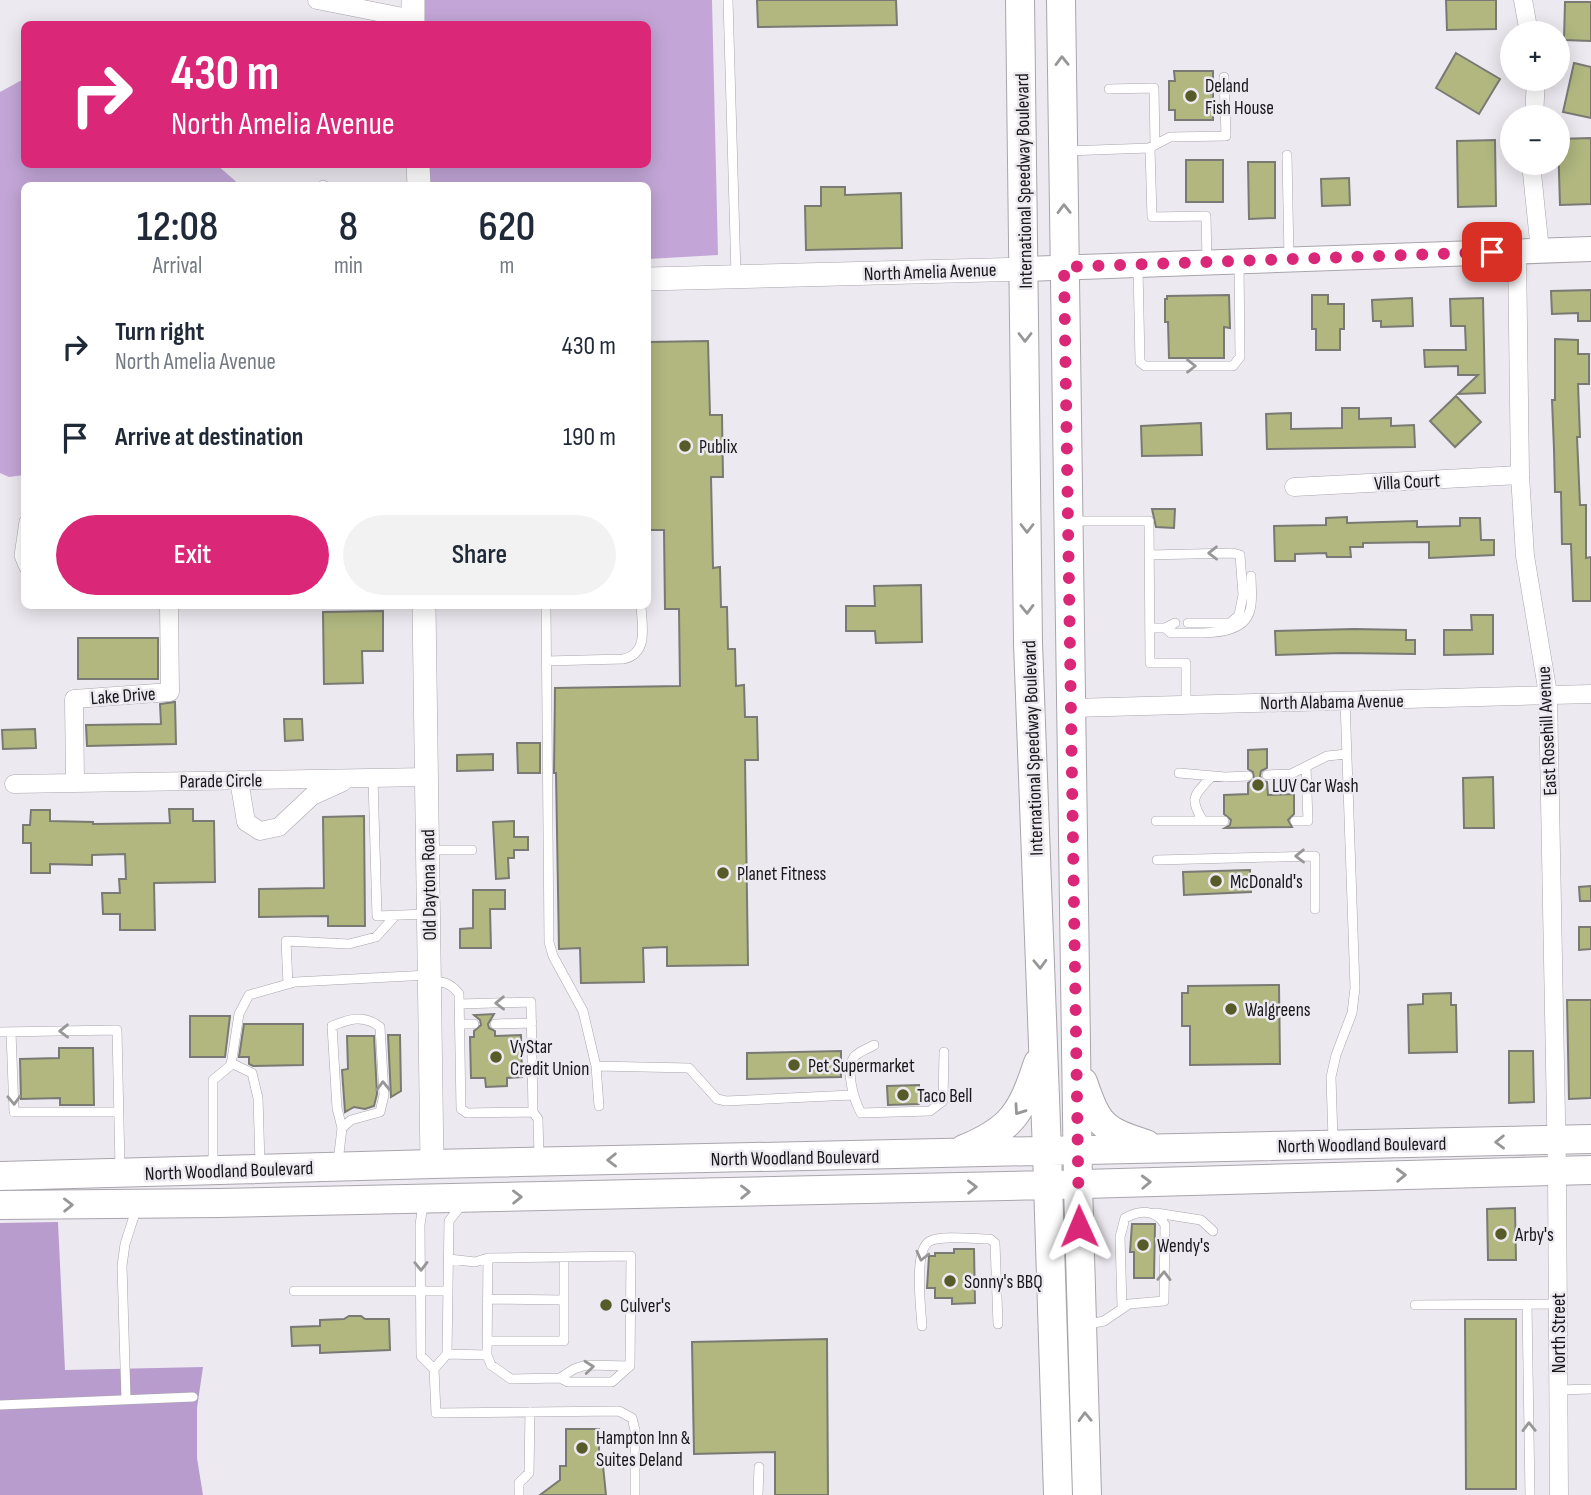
<!DOCTYPE html>
<meta charset="utf-8">
<style>
body{margin:0;font-family:"Sofia Sans Condensed",sans-serif;background:#f2f2f3;color:#1f2937;height:100vh;display:flex;flex-direction:column;font-size:26px;white-space:nowrap}
*{box-sizing:border-box;margin:0}
p{font-size:23px;color:#747a83}
.icon{flex:none;width:38px;height:38px;fill:none;stroke:currentColor;stroke-width:2;stroke-linecap:round;stroke-linejoin:round}
.map{position:relative;flex:1;overflow:hidden}
.sheet{position:absolute;left:21px;top:182px;width:630px;height:427px;display:flex;flex-direction:column;background:#fff;border-radius:10px;box-shadow:0 4px 18px #0003}
.sheet>*{flex:none}
.top-card{position:absolute;left:21px;top:21px;width:630px;height:147px;border-radius:10px;box-shadow:0 4px 18px #0003;background:#db2777;color:#fff;overflow:hidden}
.tools{position:absolute;left:1500px;top:21px;display:grid;gap:14px}
.tools a{display:grid;place-items:center;width:70px;height:70px;border-radius:50%;background:#fff;box-shadow:0 4px 18px #0003;font-size:35px}
.pin{position:absolute;display:grid;place-items:center;width:60px;height:60px;color:#fff;margin:-30px;border-radius:14px;box-shadow:0 4px 10px #0006}
.me{position:absolute;width:77px;margin:-38px;rotate:359deg;stroke-linejoin:round;filter:drop-shadow(0 0 5px #0008)}
.turn{display:flex;align-items:center;gap:24px;height:147px;padding:0 35px;font-size:32px}
.turn .icon{width:91px;height:91px;stroke-width:2.5}
.turn b{display:block;font-size:49px;line-height:60px}
.eta{display:flex;justify-content:space-evenly;align-items:center;height:119px;text-align:center}
.eta b{font-size:42px;font-weight:600;line-height:49px}
.primary-button{display:flex;gap:14px;margin-top:auto;padding:14px 35px}
.primary-button a{flex:1;height:80px;border-radius:42px;background:#db2777;color:#fff;font-size:28px;font-weight:600;line-height:80px;text-align:center}
.primary-button a+a{background:#f2f2f3;color:#1f2937}
ul{padding:0;list-style:none}
li{display:flex;align-items:center;gap:21px;height:91px;padding:0 35px}
li div{flex:1}
li b{display:block;font-size:26px}
li em{font-style:normal}
.map>svg:first-child{display:block}
.forest{fill:#b89ccd}
.water{fill:#c3a6d7}
.building{fill:#b1b77f;stroke:#797a73;stroke-width:2}
.lines{fill:none;stroke-linecap:round;stroke-linejoin:round}
.service-casing{stroke:#a9a5ac;stroke-width:10}
.minor-casing{stroke:#a9a5ac;stroke-width:19}
.tertiary-casing{stroke:#a9a5ac;stroke-width:24}
.secondary-casing{stroke:#a9a5ac;stroke-width:26}
.primary-casing{stroke:#a9a5ac;stroke-width:30}
.service{stroke:#fff;stroke-width:9}
.minor{stroke:#fff;stroke-width:18}
.tertiary{stroke:#fff;stroke-width:23}
.secondary{stroke:#fff;stroke-width:24}
.primary{stroke:#fff;stroke-width:28}
.oneway{stroke:#979798}
.route{stroke:#db2777;stroke-width:12;stroke-dasharray:0 21.6}
.poi-dot{fill:#575b29;stroke:#ede9f0;stroke-width:2.5}
.labels{text-anchor:middle;stroke-width:5;stroke-linejoin:round;paint-order:stroke}
.poi-label{font-size:19px;fill:#181719;stroke:#ede9f0;text-anchor:start}
.street-label{font-size:19px;fill:#181719;stroke:#ede9f0}
</style>
<div class="map">
<svg width="1591" height="1495" viewBox="0 0 1591 1495">
<rect width="100%" height="100%" fill="#ede9f0"/>
<path class="forest" d="M58,1222L65,1370L203,1367L197,1408V1458L203,1495H0V1223Z"/>
<path class="water" d="M422,0H712L718,255L648,259V186L428,185L427,165L648,164V24H423Z
M20,81H24V164L217,165L240,185L24,186V475L9,477L0,473V92Z"/>
<path class="building" d="M757,0H896L897,25L758,27Z
M1446,0H1496V29L1447,30Z
M1565,2H1591V41L1564,40Z
M1456,53L1500,79L1479,114L1436,88Z
M1574,63L1591,67V118L1563,112Z
M1174,71H1213V120H1175V110H1169V81H1175Z
M1591,138V204L1560,205L1558,139Z
M1495,140L1496,206L1458,207L1457,141Z
M1186,160H1223V202H1186Z
M1248,162H1275V218L1249,219Z
M1349,178L1350,205L1322,206L1321,179Z
M821,187H845V195L901,193L902,248L806,250L805,206H821Z
M1591,290V321H1578V313L1552,314L1551,291Z
M1229,295L1230,328L1224,327V358H1169L1168,322H1165V299H1167V296Z
M1312,295H1328V304H1344V329H1340V350H1316V329H1312Z
M1412,298L1413,326L1381,327V321H1373L1372,300Z
M1483,298L1485,393L1458,394L1478,375H1458V366L1425,367L1424,350H1466L1465,326H1451L1450,299Z
M1555,339L1578,340V354H1589V384H1578L1580,437H1577L1580,505H1586V558L1591,557V601H1573L1571,544H1562L1561,492H1555L1554,449L1552,400H1555Z
M708,341L710,415H722L723,477H711L713,568L720,567L721,607H727L728,649H735L736,686L744,685L745,717H757L758,760H745L748,965L667,966V947L643,948L644,982L581,983L580,948L559,949L556,773H554L555,688L680,686L679,609H665L664,530H648V342Z
M1456,396L1481,422L1455,447L1430,421Z
M1342,408H1359V419L1391,418V426L1414,425L1415,447L1267,449L1266,414L1291,413V429L1342,428Z
M1201,423L1202,455L1142,456L1141,426Z
M1152,509H1175L1174,528L1156,527Z
M1347,517V523L1417,521V527L1460,526V518H1480L1481,540H1494V555L1429,558V542L1363,543V547H1350L1351,557H1327L1326,553L1295,554V561H1275L1274,526L1326,525V518Z
M921,585L922,642L876,643L875,631H846V606H875L874,586Z
M383,611V651H362L363,683L324,684L323,612Z
M1471,615H1493V654L1444,655V630H1472Z
M1354,629L1406,630V640H1415V654L1342,653L1276,655L1275,631Z
M78,638H158V679H78Z
M175,702L176,744L87,746L86,725L161,724L160,704Z
M284,719H302L303,740L285,741Z
M35,729L36,748L3,749L2,730Z
M517,743H540V773H518Z
M1267,749V768L1261,771L1260,776L1263,781L1267,782L1268,795L1294,794V814L1288,820L1292,827L1225,828L1230,825L1231,820L1224,814V795L1248,794V783L1254,779L1253,772L1248,769V750Z
M493,754V770L457,771V755Z
M1493,777L1494,828H1464L1463,778Z
M169,809H193V821H214L215,882L154,883L155,930H120V914H103L102,893H120L119,879H126L125,854L92,855V865L50,864V873H31V843H23V825H30L31,810H50V821L93,822V824L170,823Z
M364,816L365,926H328V916L259,917V889L324,888L323,817Z
M514,821V837H528V850H514V858H508L509,878L496,879L493,822Z
M1250,870L1251,892L1184,895L1183,872Z
M1591,886V901H1580L1579,887Z
M473,890H505V909H490L491,948H460V929L473,928Z
M1579,927H1591V949L1579,950Z
M1279,985L1280,1064L1190,1065V1026H1182V993H1188V986Z
M1451,993V1005H1456L1457,1052L1409,1053L1408,1005L1423,1004V994Z
M1567,1000H1591V1098L1569,1099Z
M494,1014L488,1024L489,1028L495,1031V1036L521,1035L522,1077L507,1078V1086L486,1087L485,1078H471L470,1037H474V1031L481,1025L480,1020L474,1015Z
M190,1016H230L225,1057H190Z
M244,1024H303V1065L253,1066L249,1064V1057H239Z
M388,1035H400L401,1091L391,1097Z
M347,1036H374L377,1094L374,1106L365,1109L354,1107L345,1112L342,1070L348,1069Z
M59,1048H93L94,1105H60V1098L21,1099L20,1059L59,1058Z
M841,1051V1077L747,1079V1053Z
M1509,1051H1533L1534,1102L1509,1103Z
M919,1085V1104L888,1105L887,1086Z
M1515,1208L1516,1260H1488L1487,1209Z
M1132,1224H1155L1154,1278H1134V1252H1130Z
M954,1249H974L975,1303L952,1304V1298H935V1288H927L929,1256H935V1253H954Z
M349,1316H361L365,1319H389L390,1350L320,1353V1345L292,1346L291,1327L320,1326V1320L344,1319Z
M1465,1319H1516V1489H1466Z
M827,1339L828,1495H775V1452L694,1454L692,1342Z
M566,1429H599V1466H603L606,1495H540L560,1480V1466H566Z"/>
<g class="lines">
<g class="service-casing">
<path id="service" d="M728,0L736,275
M1109,89L1154,88L1155,145
M1149,148L1170,137L1226,136L1224,77
M1066,151L1150,148L1152,217L1206,216L1207,261
M1287,155L1289,258
M323,185L325,186
M1138,268L1140,362L1145,366H1233L1240,357L1239,263
M24,521L19,556L24,568
M1071,521H1149L1150,663H1186V705
M1149,555L1233,553L1240,555L1243,595L1239,615L1230,623H1188
M546,606L549,942L553,956L583,1011L596,1066L689,1068L717,1099L726,1101L852,1095
M1150,628H1165L1175,623
M1165,628L1171,633C1195,632 1243,639 1250,610C1253,600 1251,587 1251,576
M546,661L623,659C649,654 642,626 641,606
M1179,773L1225,777L1248,776
M1267,775L1291,774L1327,756L1347,754
M373,778L377,916L427,914
M1156,821H1224
M1203,821C1188,797 1195,795 1212,776
M1295,821H1308L1306,767
M428,850H472
M1157,860L1315,856V909
M429,981C443,981 451,983 459,994L461,1109L467,1113L533,1112L538,1119L539,1156
M288,984L286,941L349,944L376,937L396,915
M460,1004L531,1002L533,1112
M460,1024H474
M495,1024L532,1023
M0,1032L117,1030L120,1168
M11,1032L14,1112H118
M874,1045C868,1049 859,1051 854,1057C845,1071 854,1100 861,1113L930,1111L943,1101L944,1052
M231,1063L252,1073L258,1098L260,1164
M596,1066L599,1106
M1333,1140L1331,1077L1336,1055L1352,1013L1355,988L1345,701
M338,1162L342,1128L337,1108L332,1026C349,1019 364,1014 380,1027L384,1095L380,1112L351,1120L342,1128
M213,1165V1080L231,1065L239,1014L249,995L295,982L429,975
M423,1204L420,1225L421,1356L434,1369L447,1354L449,1221L463,1203
M1156,1213L1201,1220L1213,1231
M449,1259L475,1262L488,1258L631,1256L630,1366L586,1365L574,1369L560,1378L511,1379L491,1365L487,1355L488,1258
M294,1291H448
M487,1299L564,1300
M1527,1304L1530,1495
M1415,1305L1558,1304
M1094,1323L1104,1321L1129,1304L1164,1301L1165,1225C1156,1209 1140,1210 1125,1218L1120,1237L1122,1307
M922,1326C921,1309 913,1249 930,1241C942,1235 976,1239 990,1239L995,1243L998,1324
M487,1341H564V1257
M447,1354L487,1355
M434,1369L436,1413L619,1411L632,1418L635,1430V1495
M560,1378L568,1382H612L630,1366
M1559,1390L1591,1389
M126,1399L122,1266L125,1244L137,1207
M0,1405L193,1397
M519,1495V1483L529,1473L530,1412
M758,1495L759,1467"/>
</g>
<g class="minor-casing">
<path id="minor" d="M317,0L413,19
M1523,0L1529,33
M1534,117L1536,79
M1531,163L1540,251
M1517,251L1520,475L1525,556L1548,694L1557,1171L1559,1495
M1294,487L1520,475
M1072,708L1591,694
M239,780L246,822L260,831L279,827L312,796L343,782
M75,783L74,699L170,692L169,606
M14,784L427,777"/>
</g>
<g class="tertiary-casing">
<path id="tertiary" d="M413,0V24
M418,164L419,186
M648,279L1025,269
M424,606L432,1164"/>
</g>
<g class="secondary-casing">
<path id="secondary" d="M1025,269L1591,249"/>
</g>
<g class="primary-casing">
<path id="primary" d="M1020,0L1028,643L1047,1152L1058,1495
M1061,0L1078,1185L1087,1495
M1083,1082C1098,1125 1102,1130 1146,1144
M964,1149C1013,1129 1022,1111 1038,1063
M0,1176L432,1164L1591,1139
M0,1205L219,1203L1047,1185L1591,1170"/>
</g>
<use href="#service" class="service"/>
<use href="#minor" class="minor"/>
<use href="#tertiary" class="tertiary"/>
<use href="#secondary" class="secondary"/>
<use href="#primary" class="primary"/>
</g>
<defs><path id="oneway-chevron" d="M-2-3.5L2.5 0L-2 3.5" fill="none" stroke-width="1.6" stroke-linecap="round" stroke-linejoin="round" transform="scale(1.75)"/></defs>
<g class="oneway">
<use href="#oneway-chevron" transform="translate(1062 61) rotate(-91)"/>
<use href="#oneway-chevron" transform="translate(1064 209) rotate(-91)"/>
<use href="#oneway-chevron" transform="translate(1025 337) rotate(90)"/>
<use href="#oneway-chevron" transform="translate(1191 366)"/>
<use href="#oneway-chevron" transform="translate(1027 528) rotate(90)"/>
<use href="#oneway-chevron" transform="translate(1213 553) rotate(179)"/>
<use href="#oneway-chevron" transform="translate(1027 609) rotate(89)"/>
<use href="#oneway-chevron" transform="translate(1300 856) rotate(179)"/>
<use href="#oneway-chevron" transform="translate(1040 964) rotate(88)"/>
<use href="#oneway-chevron" transform="translate(500 1003) rotate(179)"/>
<use href="#oneway-chevron" transform="translate(64 1031) rotate(179)"/>
<use href="#oneway-chevron" transform="translate(383 1086) rotate(-91)"/>
<use href="#oneway-chevron" transform="translate(14 1100) rotate(88)"/>
<use href="#oneway-chevron" transform="translate(1019 1110) rotate(125)"/>
<use href="#oneway-chevron" transform="translate(1500 1142) rotate(179)"/>
<use href="#oneway-chevron" transform="translate(612 1160) rotate(179)"/>
<use href="#oneway-chevron" transform="translate(1401 1175) rotate(-2)"/>
<use href="#oneway-chevron" transform="translate(1146 1182) rotate(-2)"/>
<use href="#oneway-chevron" transform="translate(972 1187) rotate(-1)"/>
<use href="#oneway-chevron" transform="translate(745 1192) rotate(-1)"/>
<use href="#oneway-chevron" transform="translate(517 1197) rotate(-1)"/>
<use href="#oneway-chevron" transform="translate(68 1205) rotate(-1)"/>
<use href="#oneway-chevron" transform="translate(922 1256) rotate(104)"/>
<use href="#oneway-chevron" transform="translate(421 1266) rotate(89)"/>
<use href="#oneway-chevron" transform="translate(1164 1276) rotate(-89)"/>
<use href="#oneway-chevron" transform="translate(589 1367) rotate(-6)"/>
<use href="#oneway-chevron" transform="translate(1085 1417) rotate(-92)"/>
<use href="#oneway-chevron" transform="translate(1529 1427) rotate(-91)"/>
</g>
<g class="lines">
<path class="route" d="M1079,1226L1064,267L1492,252"/>
</g>
<g class="poi-dot">
<circle cx="1191" cy="96" r="7"/>
<circle cx="685" cy="446" r="7"/>
<circle cx="1258" cy="785" r="7"/>
<circle cx="723" cy="873" r="7"/>
<circle cx="1216" cy="881" r="7"/>
<circle cx="1231" cy="1009" r="7"/>
<circle cx="496" cy="1057" r="7"/>
<circle cx="794" cy="1065" r="7"/>
<circle cx="903" cy="1095" r="7"/>
<circle cx="1501" cy="1234" r="7"/>
<circle cx="1143" cy="1245" r="7"/>
<circle cx="950" cy="1281" r="7"/>
<circle cx="606" cy="1305" r="7"/>
<circle cx="582" cy="1448" r="7"/>
</g>
<g class="labels">
<g class="poi-label">
<text x="1205" y="92">Deland<tspan x="1205" dy="22">Fish House</tspan></text>
<text x="699" y="453">Publix</text>
<text x="1272" y="792">LUV Car Wash</text>
<text x="737" y="880">Planet Fitness</text>
<text x="1230" y="888">McDonald's</text>
<text x="1245" y="1016">Walgreens</text>
<text x="510" y="1053">VyStar<tspan x="510" dy="22">Credit Union</tspan></text>
<text x="808" y="1072">Pet Supermarket</text>
<text x="917" y="1102">Taco Bell</text>
<text x="1515" y="1241">Arby's</text>
<text x="1157" y="1252">Wendy's</text>
<text x="964" y="1288">Sonny's BBQ</text>
<text x="620" y="1312">Culver's</text>
<text x="596" y="1444">Hampton Inn &amp;<tspan x="596" dy="22">Suites Deland</tspan></text>
</g>
<g class="street-label">
<text transform="translate(1023 181) rotate(-91)" y="7">International Speedway Boulevard</text>
<text transform="translate(930 271) rotate(-2)" y="7">North Amelia Avenue</text>
<text transform="translate(1407 481) rotate(-3)" y="7">Villa Court</text>
<text transform="translate(123 695) rotate(-4)" y="7">Lake Drive</text>
<text transform="translate(1332 701) rotate(-1)" y="7">North Alabama Avenue</text>
<text transform="translate(1546 731) rotate(-93)" y="7">East Rosehill Avenue</text>
<text transform="translate(1032 748) rotate(-92)" y="7">International Speedway Boulevard</text>
<text transform="translate(221 780) rotate(-1)" y="7">Parade Circle</text>
<text transform="translate(428 885) rotate(-91)" y="7">Old Daytona Road</text>
<text transform="translate(1362 1144) rotate(-1)" y="7">North Woodland Boulevard</text>
<text transform="translate(795 1157) rotate(-1)" y="7">North Woodland Boulevard</text>
<text transform="translate(229 1170) rotate(-2)" y="7">North Woodland Boulevard</text>
<text transform="translate(1558 1333) rotate(-90)" y="7">North Street</text>
</g>
</g>
</svg>
<div class="tools">
<a>+</a>
<a>−</a>
</div>
<div class="pin" style="left:1492px;top:252px;background:#d93025"><svg class="icon" aria-label="arrive" viewBox="0 0 24 24"><path d="M6 21V4h12l-3 4 3 4H6"/></svg></div>
<svg class="me" style="left:1079px;top:1226px" viewBox="-20 -20 40 40"><path d="M0-17L14 15 0 8-14 15z" fill="#db2777" stroke="#fff" stroke-width="4"/></svg>
<div class="top-card">
<div class="turn"><svg class="icon" aria-label="right" viewBox="0 0 24 24"><path d="M7 20v-9h11M14 6l5 5-5 5"/></svg><div><b>430 m</b>North Amelia Avenue</div></div>
</div>
<section class="sheet">
<div class="eta">
<div><b>12:08</b><p>Arrival</p></div>
<div><b>8</b><p>min</p></div>
<div><b>620</b><p>m</p></div>
</div>
<ul>
<li><svg class="icon" aria-label="right" viewBox="0 0 24 24"><path d="M7 20v-9h11M14 6l5 5-5 5"/></svg><div><b>Turn right</b><p>North Amelia Avenue</p></div><em>430 m</em></li>
<li><svg class="icon" aria-label="arrive" viewBox="0 0 24 24"><path d="M6 21V4h12l-3 4 3 4H6"/></svg><div><b>Arrive at destination</b></div><em>190 m</em></li>
</ul>
<div class="primary-button"><a>Exit</a><a>Share</a></div>
</section>
</div>
